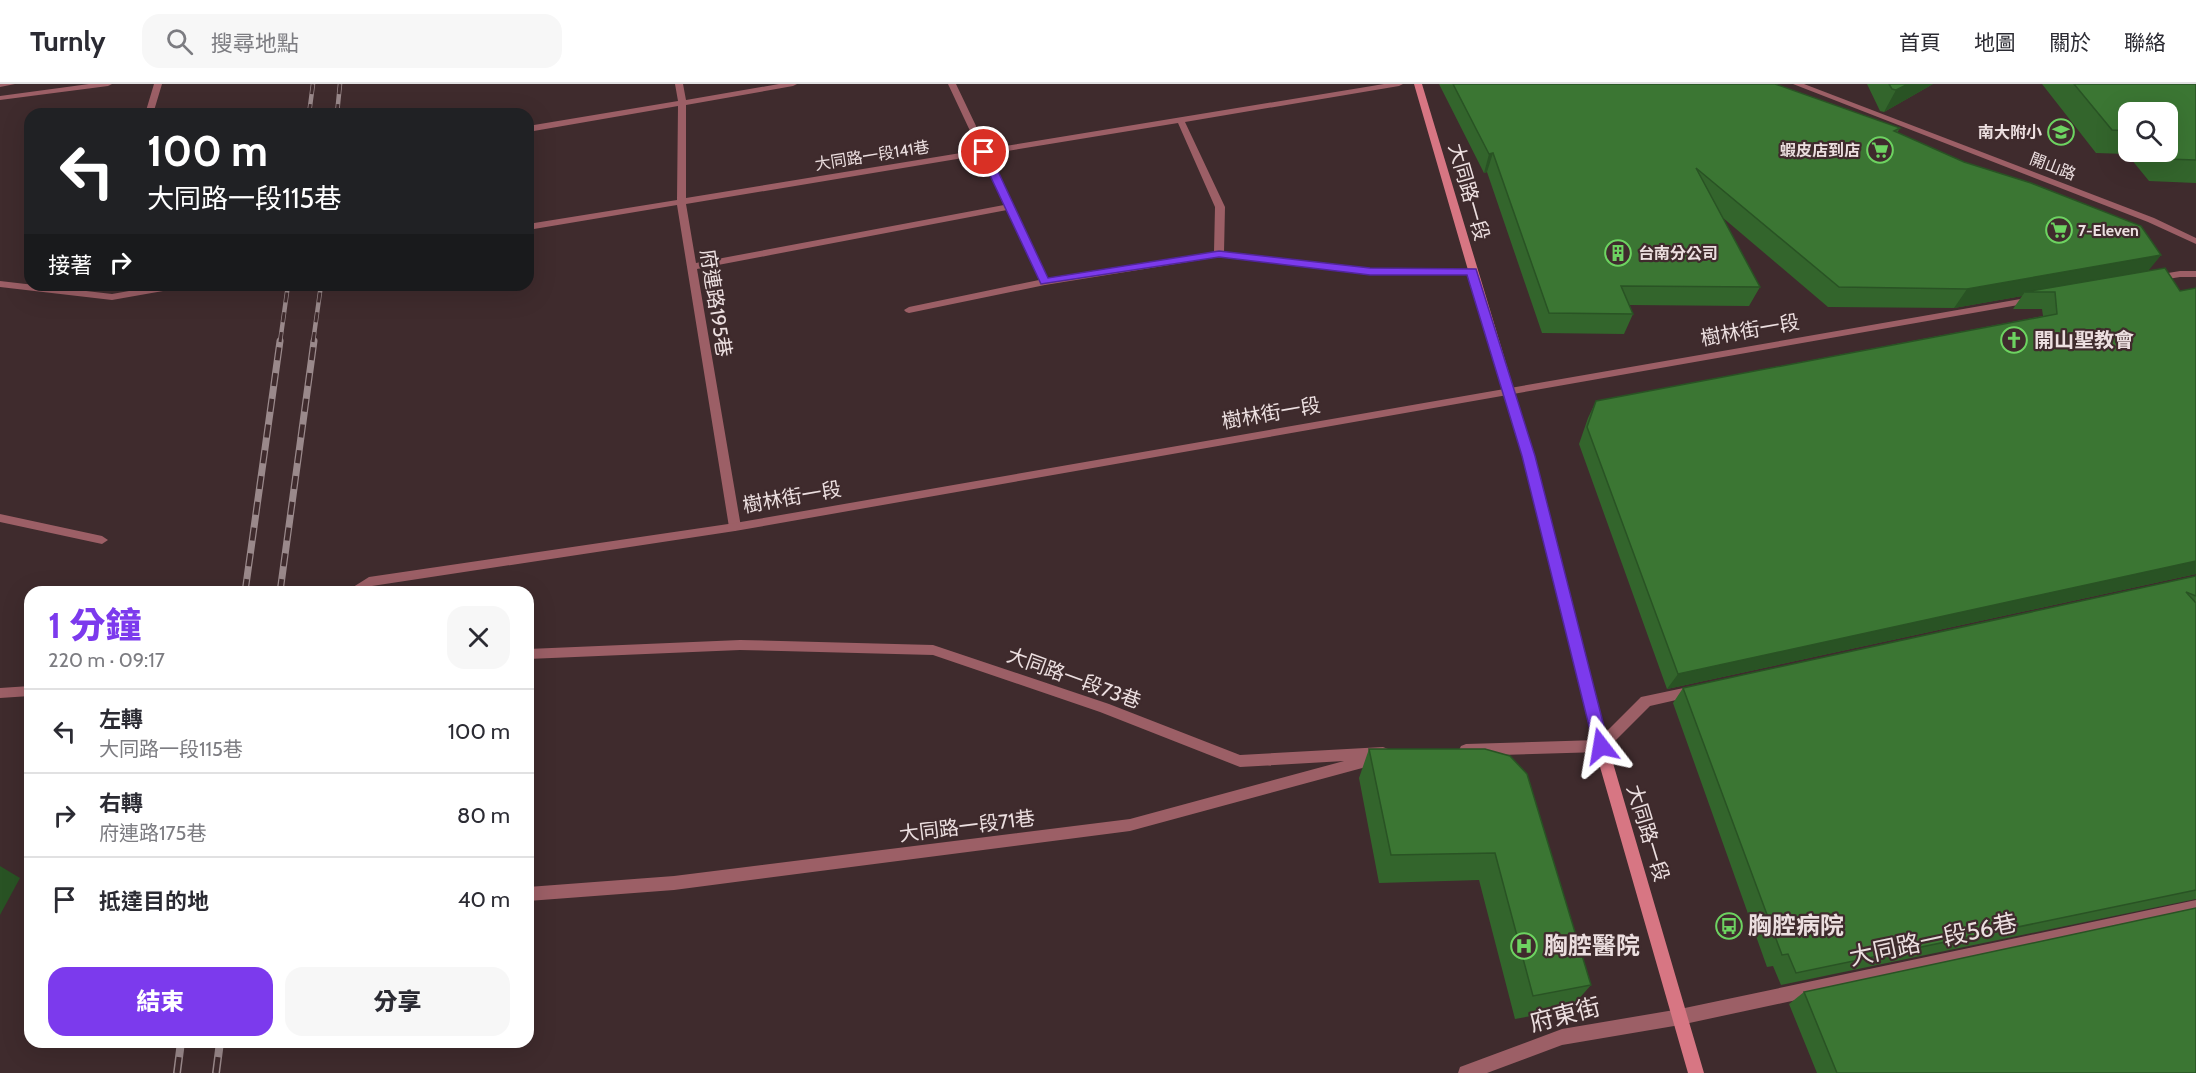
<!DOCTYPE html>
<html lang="zh-TW">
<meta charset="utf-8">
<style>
body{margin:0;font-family:Cabin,"Noto Sans TC",sans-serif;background:#f7f7f7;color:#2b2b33;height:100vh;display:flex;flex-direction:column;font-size:22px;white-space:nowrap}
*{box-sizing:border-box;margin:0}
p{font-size:20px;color:#7c7c81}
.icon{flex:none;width:33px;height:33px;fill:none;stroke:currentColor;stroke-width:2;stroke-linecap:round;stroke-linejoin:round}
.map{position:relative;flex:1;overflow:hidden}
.panel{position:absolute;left:24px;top:502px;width:510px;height:462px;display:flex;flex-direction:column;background:#fff;border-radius:18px;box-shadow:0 6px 24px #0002}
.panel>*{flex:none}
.banner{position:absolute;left:24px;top:24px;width:510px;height:183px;border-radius:18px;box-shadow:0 6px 24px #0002;background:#202124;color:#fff;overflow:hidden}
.tools{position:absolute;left:2118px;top:18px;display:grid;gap:12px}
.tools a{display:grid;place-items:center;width:60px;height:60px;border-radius:12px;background:#fff;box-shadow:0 6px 24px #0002;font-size:30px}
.pin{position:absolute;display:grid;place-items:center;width:51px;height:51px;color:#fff;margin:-26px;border:3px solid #fff;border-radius:50%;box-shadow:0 2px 6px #0007}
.me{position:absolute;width:66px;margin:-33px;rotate:346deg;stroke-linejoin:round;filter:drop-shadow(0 0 4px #0008)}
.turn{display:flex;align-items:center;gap:21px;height:126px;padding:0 24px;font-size:27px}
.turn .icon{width:78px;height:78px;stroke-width:2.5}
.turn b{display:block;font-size:42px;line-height:51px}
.then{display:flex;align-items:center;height:57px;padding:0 24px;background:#0003;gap:12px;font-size:22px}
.round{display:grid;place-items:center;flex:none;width:63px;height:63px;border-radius:18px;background:#f7f7f7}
.overview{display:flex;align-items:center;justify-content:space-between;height:102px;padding:0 24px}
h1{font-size:36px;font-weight:800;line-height:45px;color:#7c3aed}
.action{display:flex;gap:12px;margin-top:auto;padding:12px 24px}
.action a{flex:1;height:69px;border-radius:18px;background:#7c3aed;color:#fff;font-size:24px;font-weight:800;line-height:69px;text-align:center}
.action a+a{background:#f7f7f7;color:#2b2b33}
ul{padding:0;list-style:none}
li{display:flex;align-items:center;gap:18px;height:84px;padding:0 24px;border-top:2px solid #e1e1e2}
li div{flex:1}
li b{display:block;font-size:22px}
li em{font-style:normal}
header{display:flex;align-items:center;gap:36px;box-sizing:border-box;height:84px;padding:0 30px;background:#fff;border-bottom:2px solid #e1e1e2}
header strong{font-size:28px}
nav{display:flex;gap:33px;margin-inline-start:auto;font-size:21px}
.search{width:420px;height:54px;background:#f7f7f7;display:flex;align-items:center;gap:15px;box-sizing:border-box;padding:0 21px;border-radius:18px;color:#7c7c81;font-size:22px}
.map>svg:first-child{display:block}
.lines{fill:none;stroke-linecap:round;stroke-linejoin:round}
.lane{fill:#9c5f66;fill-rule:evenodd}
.street{fill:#9c5f66;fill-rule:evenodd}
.secondary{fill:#d77683;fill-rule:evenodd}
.rail-far2-casing{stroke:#9a898b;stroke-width:4.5}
.rail-far1-casing{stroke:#9a898b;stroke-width:7}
.rail-casing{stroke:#9a898b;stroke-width:8}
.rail-far2{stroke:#3f2b2d;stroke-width:3;stroke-dasharray:10;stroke-linecap:butt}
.rail-far1{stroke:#3f2b2d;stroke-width:4.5;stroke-dasharray:13;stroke-linecap:butt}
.rail{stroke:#3f2b2d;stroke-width:5;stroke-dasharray:16;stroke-linecap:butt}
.wall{fill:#33652c;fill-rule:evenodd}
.shaded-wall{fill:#295324}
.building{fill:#3b7633;stroke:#295324;stroke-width:1.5}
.route{fill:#7c3aed;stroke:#51269a;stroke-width:1.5}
.labels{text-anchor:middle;stroke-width:4.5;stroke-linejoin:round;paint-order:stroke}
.far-poi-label{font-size:16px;font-weight:bold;fill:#ecdfe0;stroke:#3f2b2d;text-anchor:end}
.far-street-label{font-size:16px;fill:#ecdfe0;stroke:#3f2b2d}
.street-label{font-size:20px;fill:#ecdfe0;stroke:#3f2b2d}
.poi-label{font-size:20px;font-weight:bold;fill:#ecdfe0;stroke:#3f2b2d;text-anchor:start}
.near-poi-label{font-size:24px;font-weight:bold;fill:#ecdfe0;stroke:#3f2b2d;text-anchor:start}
.near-street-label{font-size:24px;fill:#ecdfe0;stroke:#3f2b2d}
</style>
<header>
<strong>Turnly</strong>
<div class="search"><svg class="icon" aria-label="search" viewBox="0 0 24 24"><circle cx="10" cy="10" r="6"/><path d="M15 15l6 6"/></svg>搜尋地點</div>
<nav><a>首頁</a><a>地圖</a><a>關於</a><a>聯絡</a></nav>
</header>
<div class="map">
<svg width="2196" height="989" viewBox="0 0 2196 989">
<rect width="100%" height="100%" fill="#3f2b2d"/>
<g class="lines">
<path class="lane" d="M89,0H112L108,2L0,16V12Z
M154,0H162L153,30H145Z
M675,0H683L686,16L779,0H797L793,2L686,21V114L979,66L948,0H956L987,65L1384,0H1403L1399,2L1185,38L1225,123L1224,168L1370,184L1472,185L1477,188L1472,191L1370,190L1219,173L1045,201L909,229L906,228L904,226L909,223L1039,196L1007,126L697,185L741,443L735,447L729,443L677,121L528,146V140L677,116L678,22L528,48V42L678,17ZM1178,39L1215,123L1214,168L1048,195L989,70ZM981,71L1004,121L696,179L686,120Z
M0,197L112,210L163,201H185L180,204L112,216L0,203Z
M740,556L933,561L1109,620L1240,671L1383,663L1388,665L1390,669L1388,673L1377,680L1130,747L674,806L528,817V803L674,792L1130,735L1344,677L1240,683L1100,628L933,571L740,566L528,575V565Z
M1693,602L1698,603L1699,607L1698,611L1650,622L1606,666L1601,668L1466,672L1461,670L1459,666L1461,662L1466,660L1598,656L1641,613Z
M2196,816V830L1680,941L1675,938L1672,933L1675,928L1680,925Z"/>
<path class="street" d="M0,0H15L0,3Z
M1793,0H1804L2154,134L2196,154V160L2148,138Z
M2180,187H2196V193H2180L2156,197L2151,194L2156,191Z
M2032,213L2035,214V218L735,447L372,502L363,508H348L350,505L369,493L735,439Z
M0,430L102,452L108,456L102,460L0,438Z
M30,602V612L0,614V604Z
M1680,925L1685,928L1688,933L1685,938L1680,941L1562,961L1487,989H1458L1460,983L1562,945Z"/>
<path class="secondary" d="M1414,0H1422L1534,372L1608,662L1704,989H1688L1594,662L1522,372Z"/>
<g class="rail-far2-casing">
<path id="rail-far2" d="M309,30L313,0
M337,30L340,0
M280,258L288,201
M313,258L321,201"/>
</g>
<g class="rail-far1-casing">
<path id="rail-far1" d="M245,508L280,257
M280,508L314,257"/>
</g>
<g class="rail-casing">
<path id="rail" d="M177,989L181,958
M216,989L220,958"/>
</g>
<use href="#rail-far2" class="rail-far2"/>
<use href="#rail-far1" class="rail-far1"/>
<use href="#rail" class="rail"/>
</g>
<path class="wall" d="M1439,0H1775L1900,44L1897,49L2161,171L2148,186L2180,207L2196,204V490L1667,605L1579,360L1588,334L1596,317L2043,232L2042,225H2013L2022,212L1954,224L1828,223L1722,133L1760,203L1749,222L1629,221L1633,230L1624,250L1542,249L1487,88L1484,89Z
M1867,0H1933L1884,28L1880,27Z
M2042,0H2196V99L2149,97L2127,70L2096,69ZM2128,28L2168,68H2128Z
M2196,492V815L1781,901L1773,882L1767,883L1673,619L1683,604Z
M1369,665H1485L1591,901L1570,925L1515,935L1479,796L1379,799L1359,694Z
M1804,908L2196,989H1817L1789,920Z"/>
<path class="shaded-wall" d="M1908,0H1933L1884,28L1896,6Z
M1493,69L1487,88L1484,89L1489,70Z
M2161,171L2145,191L2025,208L2022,212L1954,224L1967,205Z
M2196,477V490L1667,605L1678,590Z
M0,782L20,794L0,831Z"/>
<path class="building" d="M1453,0H1775L1900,44L1894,47L1964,78L2031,99L2141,142L2161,171L1967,205L1839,203L1696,84L1760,203L1621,202L1633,230L1549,229L1493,69L1489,70Z
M1889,0H1908L1896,6L1892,5Z
M2074,0H2196V76L2166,75L2160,68H2168V28H2128V47L2112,46Z
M2165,184L2180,207L2196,204V477L1678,590L1587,343L1596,317L2057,230L2055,208H2025Z
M2196,492V512L2186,508L2196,519V806L1796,889L1788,870L1782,871L1683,604Z
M1369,665H1485L1510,672L1527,690L1591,901L1533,912L1495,769L1391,771Z
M2196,824V989H1837L1804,908Z"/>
<path class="route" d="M984,65L989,68L1048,194L1219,167L1370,184L1476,185L1535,372L1609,662L1607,667L1601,669L1596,667L1594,662L1522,372L1467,191H1370L1219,173L1041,200L979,68Z"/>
<defs>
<g id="school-ring" transform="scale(1.35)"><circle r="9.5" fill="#3f2b2d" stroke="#6dd361" stroke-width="1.5"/><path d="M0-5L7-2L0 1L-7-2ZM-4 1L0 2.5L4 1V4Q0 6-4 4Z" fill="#6dd361"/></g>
<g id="supermarket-ring" transform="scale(1.35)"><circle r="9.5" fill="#3f2b2d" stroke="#6dd361" stroke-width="1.5"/><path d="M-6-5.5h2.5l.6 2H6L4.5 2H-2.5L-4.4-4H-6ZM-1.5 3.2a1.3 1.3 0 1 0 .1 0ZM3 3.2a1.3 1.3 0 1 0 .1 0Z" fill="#6dd361"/></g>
<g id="building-ring" transform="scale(1.35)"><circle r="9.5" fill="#3f2b2d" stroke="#6dd361" stroke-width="1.5"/><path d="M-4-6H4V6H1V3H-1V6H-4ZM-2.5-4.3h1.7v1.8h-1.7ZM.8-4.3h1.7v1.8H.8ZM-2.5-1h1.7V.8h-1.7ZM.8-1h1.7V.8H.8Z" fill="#6dd361"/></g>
<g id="church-ring" transform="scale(1.35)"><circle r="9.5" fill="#3f2b2d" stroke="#6dd361" stroke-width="1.5"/><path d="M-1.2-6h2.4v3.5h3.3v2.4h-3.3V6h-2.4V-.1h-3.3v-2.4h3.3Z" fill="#6dd361"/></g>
<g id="bus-ring" transform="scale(1.35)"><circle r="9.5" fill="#3f2b2d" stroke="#6dd361" stroke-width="1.5"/><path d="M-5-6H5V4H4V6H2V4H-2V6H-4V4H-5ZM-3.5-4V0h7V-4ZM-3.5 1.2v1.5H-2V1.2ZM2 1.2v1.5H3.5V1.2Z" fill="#6dd361"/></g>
<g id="hospital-ring" transform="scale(1.35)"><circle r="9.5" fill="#3f2b2d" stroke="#6dd361" stroke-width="1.5"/><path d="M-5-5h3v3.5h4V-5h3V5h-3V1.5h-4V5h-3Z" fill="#6dd361"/></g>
</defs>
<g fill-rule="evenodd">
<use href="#school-ring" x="2061" y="48"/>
<use href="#supermarket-ring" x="1880" y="66"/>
<use href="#supermarket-ring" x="2059" y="146"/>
<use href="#building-ring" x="1618" y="169"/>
<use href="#church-ring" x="2014" y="256"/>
<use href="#bus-ring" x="1729" y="842"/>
<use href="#hospital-ring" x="1524" y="862"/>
</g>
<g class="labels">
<g class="far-poi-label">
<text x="2042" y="54">南大附小</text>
<text x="1860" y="72">蝦皮店到店</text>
<text x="2078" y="152" text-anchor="start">7-Eleven</text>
<text x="1638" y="175" text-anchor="start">台南分公司</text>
</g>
<g class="far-street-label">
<text transform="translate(872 71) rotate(-9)" y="6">大同路一段141巷</text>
<text transform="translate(2053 82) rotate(21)" y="6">開山路</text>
</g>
<g class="street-label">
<text transform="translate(1469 108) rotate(74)" y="7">大同路一段</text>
<text transform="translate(716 219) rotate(81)" y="7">府連路195巷</text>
<text transform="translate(1750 246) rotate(-10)" y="7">樹林街一段</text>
<text transform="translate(1271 329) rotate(-10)" y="7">樹林街一段</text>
<text transform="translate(792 413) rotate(-10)" y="7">樹林街一段</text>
<text transform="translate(1074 594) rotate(20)" y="7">大同路一段73巷</text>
<text transform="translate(967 742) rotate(-7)" y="7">大同路一段71巷</text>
<text transform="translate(1648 749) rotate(73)" y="7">大同路一段</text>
</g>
<g class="poi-label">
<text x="2034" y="263">開山聖教會</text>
</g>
<g class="near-poi-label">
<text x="1748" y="850">胸腔病院</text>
<text x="1544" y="870">胸腔醫院</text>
</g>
<g class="near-street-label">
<text transform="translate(1933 856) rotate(-12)" y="8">大同路一段56巷</text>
<text transform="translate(1565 931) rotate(-14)" y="8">府東街</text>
</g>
</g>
</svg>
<div class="tools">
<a><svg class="icon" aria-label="search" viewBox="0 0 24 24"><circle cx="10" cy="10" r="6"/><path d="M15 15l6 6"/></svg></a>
</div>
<div class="pin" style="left:984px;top:68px;background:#d93025"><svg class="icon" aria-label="arrive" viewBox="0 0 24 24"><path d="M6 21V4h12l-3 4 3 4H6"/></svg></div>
<svg class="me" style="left:1601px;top:662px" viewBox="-20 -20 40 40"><path d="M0-17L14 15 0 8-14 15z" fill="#7c3aed" stroke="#fff" stroke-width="4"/></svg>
<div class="banner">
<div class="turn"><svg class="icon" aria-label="left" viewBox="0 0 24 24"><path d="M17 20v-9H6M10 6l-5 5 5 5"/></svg><div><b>100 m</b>大同路一段115巷</div></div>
<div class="then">接著<svg class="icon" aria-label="right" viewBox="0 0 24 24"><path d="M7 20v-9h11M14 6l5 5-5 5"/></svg></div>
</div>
<section class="panel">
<div class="overview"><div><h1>1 分鐘</h1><p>220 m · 09:17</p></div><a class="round"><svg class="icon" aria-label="close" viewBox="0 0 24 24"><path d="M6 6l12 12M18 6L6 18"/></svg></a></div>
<ul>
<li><svg class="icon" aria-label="left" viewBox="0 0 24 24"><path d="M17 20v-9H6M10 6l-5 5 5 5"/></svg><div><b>左轉</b><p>大同路一段115巷</p></div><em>100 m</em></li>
<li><svg class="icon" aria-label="right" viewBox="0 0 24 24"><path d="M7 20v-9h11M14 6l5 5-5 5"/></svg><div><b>右轉</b><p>府連路175巷</p></div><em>80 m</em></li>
<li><svg class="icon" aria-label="arrive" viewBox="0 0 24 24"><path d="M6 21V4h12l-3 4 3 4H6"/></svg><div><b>抵達目的地</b></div><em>40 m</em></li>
</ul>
<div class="action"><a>結束</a><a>分享</a></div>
</section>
</div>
